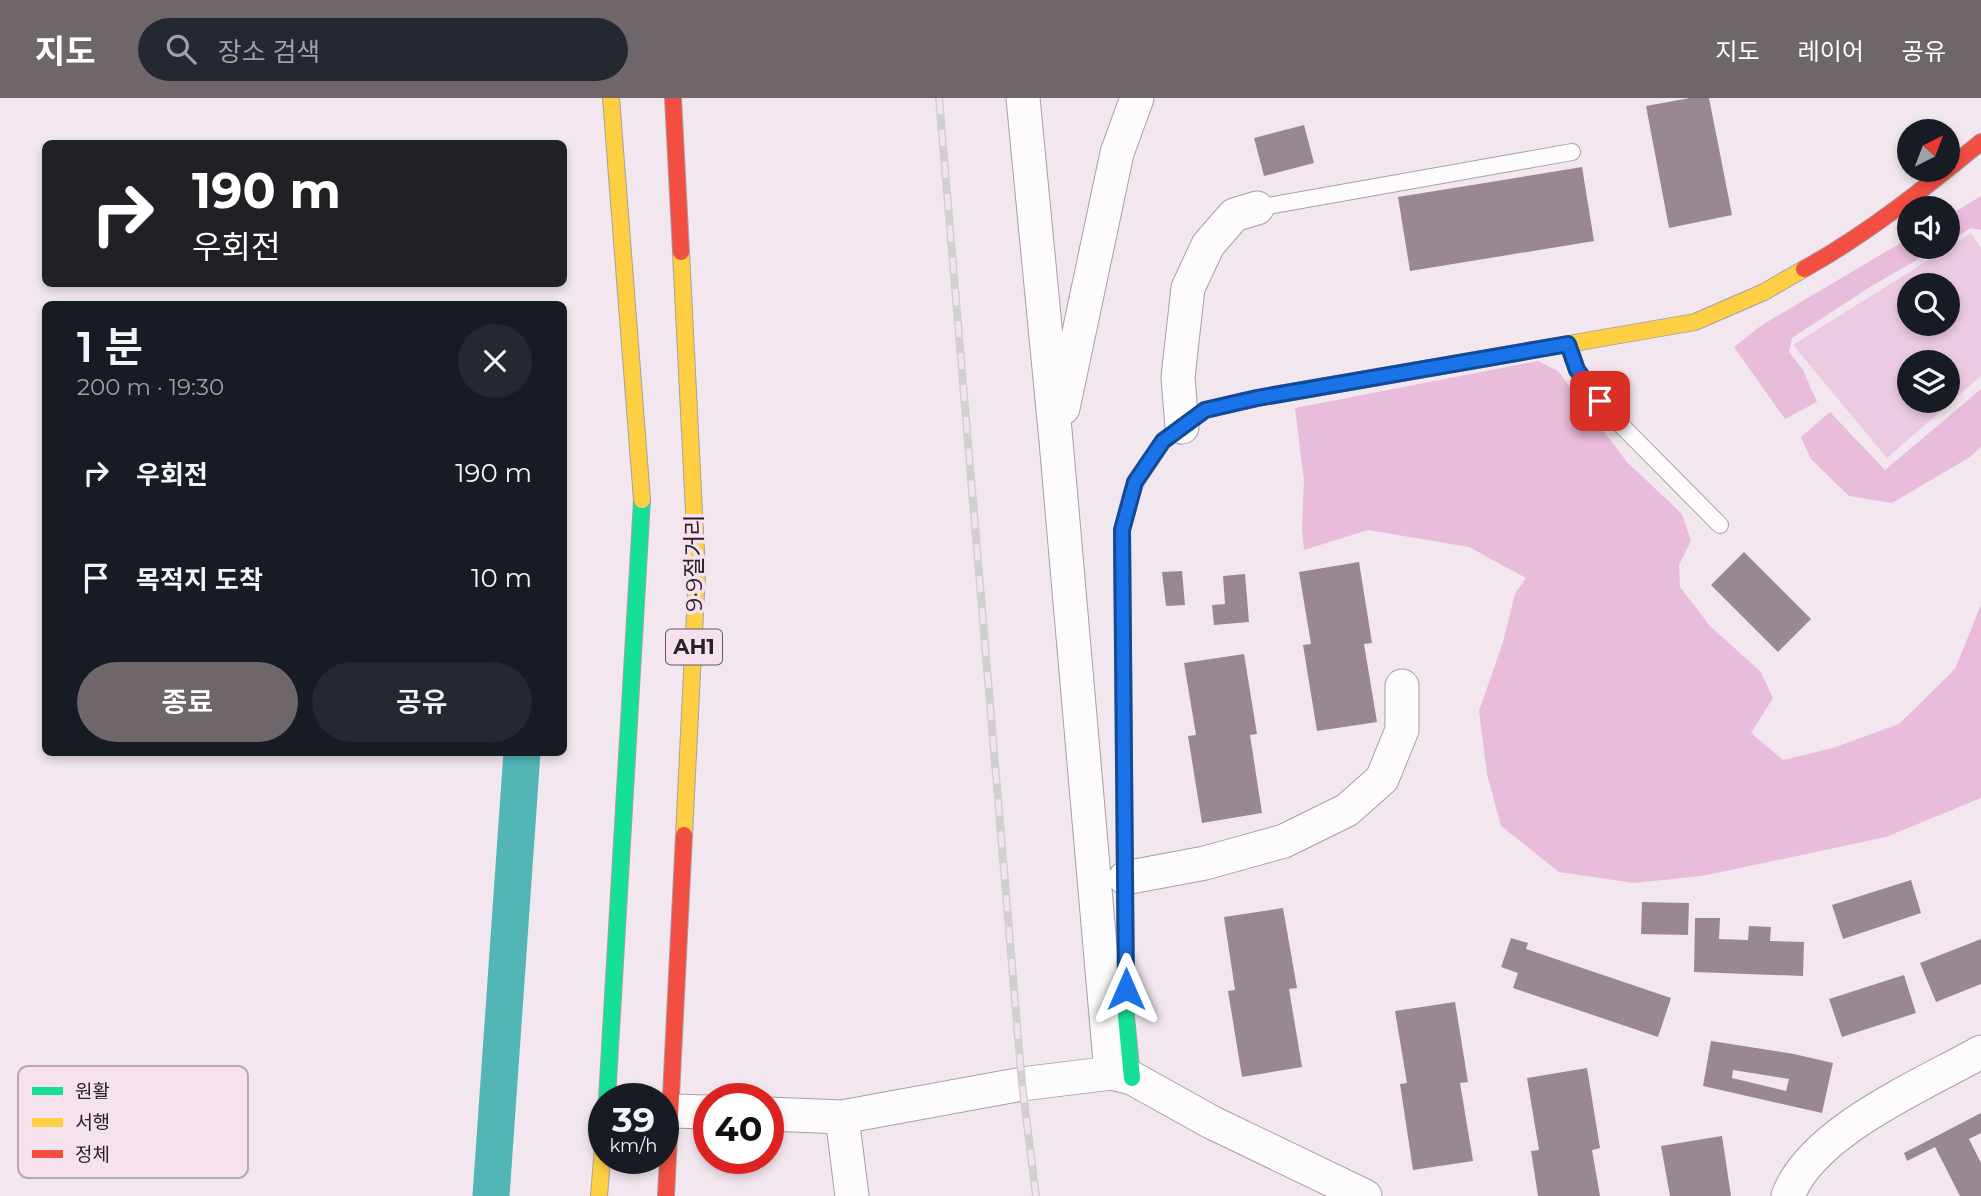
<!DOCTYPE html>
<html lang="ko">
<meta charset="utf-8">
<style>
body{margin:0;font-family:Montserrat,"Noto Sans KR",sans-serif;background:#242831;color:#f1f3f6;height:100vh;display:flex;flex-direction:column;font-size:26px;white-space:nowrap}
*{box-sizing:border-box;margin:0}
p{font-size:23px;color:#9ea1a6}
.icon{flex:none;width:38px;height:38px;fill:none;stroke:currentColor;stroke-width:2;stroke-linecap:round;stroke-linejoin:round}
.map{position:relative;flex:1;overflow:hidden}
.details{position:absolute;left:42px;top:203px;width:525px;height:455px;display:flex;flex-direction:column;background:#171b24;border-radius:10px;box-shadow:0 4px 10px #0003}
.details>*{flex:none}
.top-card{position:absolute;left:42px;top:42px;width:525px;height:147px;border-radius:10px;box-shadow:0 4px 10px #0003;background:#202124;color:#fff;overflow:hidden}
.needle{width:46px;rotate:42deg}
.fabs{position:absolute;left:1897px;top:21px;display:grid;gap:14px}
.fabs a{display:grid;place-items:center;width:63px;height:63px;border-radius:50%;background:#171b24;box-shadow:0 4px 10px #0003;font-size:35px}
.speed{position:absolute;left:588px;top:985px;display:flex;gap:14px;font-size:35px;font-weight:700;text-align:center}
.speed>*{display:grid;place-content:center;width:91px;height:91px;border-radius:50%;background:#171b24;box-shadow:0 4px 10px #0003;line-height:1}
.speed small{font-size:18px;font-weight:400}
.speed .limit{border:10px solid #d22;background:#fff;color:#111}
.pin{position:absolute;display:grid;place-items:center;width:60px;height:60px;color:#fff;margin:-30px;border-radius:14px;box-shadow:0 4px 10px #0006}
.me{position:absolute;width:77px;margin:-38px;rotate:0deg;stroke-linejoin:round;filter:drop-shadow(0 0 5px #0008)}
.turn{display:flex;align-items:center;gap:24px;height:147px;padding:0 35px;font-size:32px}
.turn .icon{width:91px;height:91px;stroke-width:2.5}
.turn b{display:block;font-size:49px;line-height:60px}
.round{display:grid;place-items:center;flex:none;width:74px;height:74px;border-radius:37px;background:#242831}
.head{display:flex;align-items:center;justify-content:space-between;height:119px;padding:0 35px}
h1{font-size:42px;font-weight:600;line-height:52px}
.action{display:flex;gap:14px;margin-top:auto;padding:14px 35px}
.action a{flex:1;height:80px;border-radius:42px;background:#6f666c;color:#fff;font-size:28px;font-weight:600;line-height:80px;text-align:center}
.action a+a{background:#242831;color:#f1f3f6}
ul{padding:0;list-style:none}
li{display:flex;align-items:center;gap:21px;height:105px;padding:0 35px}
li div{flex:1}
li b{display:block;font-size:26px}
li em{font-style:normal}
header{display:flex;align-items:center;gap:42px;box-sizing:border-box;height:98px;padding:0 35px;background:#6f666c;color:#fff}
header strong{font-size:33px}
nav{display:flex;gap:38px;margin-inline-start:auto;font-size:24px}
.search{width:490px;height:63px;background:#242831;display:flex;align-items:center;gap:18px;box-sizing:border-box;padding:0 24px;border-radius:38px;color:#9ea1a6;font-size:26px}
.map>svg:first-child{display:block}
.green{fill:#eccbe2;fill-rule:evenodd}
.forest{fill:#e9bcdb}
.lines{fill:none;stroke-linecap:round;stroke-linejoin:round}
.canal{stroke:#52b6b6;stroke-width:37}
.building{fill:#998894;fill-rule:evenodd}
.lane-casing{stroke:#a7a0a5;stroke-width:18}
.street-casing{stroke:#a7a0a5;stroke-width:35}
.fast-casing{stroke:#a7a0a5;stroke-width:18}
.slow-casing{stroke:#a7a0a5;stroke-width:18}
.jam-casing{stroke:#a7a0a5;stroke-width:18}
.lane{stroke:#fdfbfc;stroke-width:16}
.street{stroke:#fdfbfc;stroke-width:33}
.fast{stroke:#16e098;stroke-width:16}
.slow{stroke:#ffcf43;stroke-width:16}
.jam{stroke:#f24e42;stroke-width:16}
.rail-casing{stroke:#d2cfd1;stroke-width:8}
.rail{stroke:#f6e2ef;stroke-width:5;stroke-dasharray:16;stroke-linecap:butt}
.route-casing{stroke:#114b97;stroke-width:18}
.route{stroke:#1a73e8;stroke-width:12}
.labels{text-anchor:middle;stroke-width:7;stroke-linejoin:round;paint-order:stroke}
.shield{fill:#f6e2ef;stroke:#665b62;stroke-width:2}
.shield-label{font-size:21px;font-weight:bold;fill:#282126}
.street-label{font-size:23px;fill:#282126;stroke:#f6e2ef}
.key{fill:#f6e2ef;stroke:#b8a8b3;stroke-width:2}
.key-label{font-size:19px;fill:#282126}
</style>
<header>
<strong>지도</strong>
<div class="search"><svg class="icon" aria-label="search" viewBox="0 0 24 24"><circle cx="10" cy="10" r="6"/><path d="M15 15l6 6"/></svg>장소 검색</div>
<nav><a>지도</a><a>레이어</a><a>공유</a></nav>
</header>
<div class="map">
<svg width="1981" height="1098" viewBox="0 0 1981 1098">
<rect width="100%" height="100%" fill="#f2e7ee"/>
<path class="green" d="M1971,135L1981,150V278L1887,360L1793,247ZM1909,187H1948V226H1909ZM1909,264H1948V303H1909Z"/>
<path class="forest" d="M1981,98V132L1971,130L1948,144V118Z
M1909,140V149H1939L1870,189L1792,240L1789,254L1803,272L1817,304L1785,321L1734,249L1762,227Z
M1538,263L1558,273L1627,364L1682,416L1691,443L1679,467L1680,489L1710,528L1761,574L1773,600L1751,635L1783,662L1833,650L1899,626L1955,571L1981,507V700L1886,739L1702,778L1634,785L1559,774L1501,728L1487,676L1479,613L1503,544L1515,496L1526,480L1469,449L1368,432L1304,452L1302,431L1304,383L1295,310Z
M1981,291V349L1970,359L1892,405L1849,398L1811,361L1801,339L1830,314L1885,372Z"/>
<g class="lines">
<path class="canal" d="M491,1098L522,654"/>
</g>
<path class="building" d="M1690,0H1709L1732,117L1669,130L1646,8Z
M1304,27L1314,65L1264,78L1254,40Z
M1582,69L1594,143L1410,173L1398,99Z
M1744,454L1811,521L1778,554L1711,487Z
M1359,464L1372,545L1364,546L1377,624L1317,633L1303,547L1311,546L1299,474Z
M1182,473L1185,507L1166,508L1162,474Z
M1245,476L1249,524L1214,527L1212,507L1225,506L1223,478Z
M1244,556L1257,636L1250,637L1262,715L1202,725L1188,638L1196,637L1184,565Z
M1911,782L1921,815L1843,841L1832,807Z
M1642,804L1689,805L1688,837L1641,836Z
M1283,810L1297,890L1289,891L1302,969L1242,979L1228,893L1235,892L1224,819Z
M1695,820H1720L1719,841L1748,842L1749,828L1771,829L1770,843L1804,844L1803,878L1694,874Z
M1511,840L1528,845L1526,851L1671,900L1658,939L1513,890L1518,875L1501,869Z
M1981,841V886L1936,904L1920,865Z
M1904,877L1916,915L1842,939L1829,901Z
M1455,904L1468,984L1460,985L1473,1063L1413,1072L1400,986L1407,985L1395,913Z
M1711,943L1794,956L1833,965L1822,1015L1703,988ZM1733,972L1789,981L1786,993L1732,980Z
M1587,970L1600,1050L1592,1052L1600,1098H1538L1531,1053L1539,1052L1527,980Z
M1981,1015V1035L1969,1041L1981,1065V1098H1960L1935,1049L1907,1063L1904,1055Z
M1722,1038L1731,1098H1670L1661,1048Z"/>
<g class="lines">
<g class="lane-casing">
<path id="lane" d="M1257,110L1572,54
M1568,246L1577,272L1612,318L1720,427"/>
</g>
<g class="street-casing">
<path id="street" d="M1023,0L1056,343L1111,975
M1063,310L1117,55L1137,0
M1182,329L1178,279L1188,190L1208,147L1234,117L1257,110
M1125,780L1205,765L1284,743L1347,712L1382,681L1402,632V588
M670,1013L709,1014
M768,1016L842,1019L1022,986L1111,975L1132,980L1211,1024L1365,1098
M842,1019L852,1098
M1788,1098C1812,1033 1923,987 1981,954"/>
</g>
<g class="fast-casing">
<path id="fast" d="M1132,980L1126,918L1122,432L1132,395
M607,1001L642,402"/>
</g>
<g class="slow-casing">
<path id="slow" d="M611,0L642,402
M681,154L697,474L684,737
M1551,249L1695,224L1764,194L1804,171
M599,1098L604,1036"/>
</g>
<g class="jam-casing">
<path id="jam" d="M673,0L681,154
M1804,171C1867,136 1925,90 1981,44
M1132,395L1135,385L1163,343L1205,312L1257,300L1551,249
M666,1098L684,737"/>
</g>
<use href="#lane" class="lane"/>
<use href="#street" class="street"/>
<use href="#fast" class="fast"/>
<use href="#slow" class="slow"/>
<use href="#jam" class="jam"/>
<g class="rail-casing">
<path id="rail" d="M939,0L1022,986L1036,1098"/>
</g>
<use href="#rail" class="rail"/>
</g>
<g class="lines">
<g class="route-casing">
<path id="route" d="M1126,891L1122,432L1135,384L1163,343L1205,312L1257,300L1568,246L1577,272L1600,303"/>
</g>
<use href="#route" class="route"/>
</g>
<g class="labels">
<rect class="shield" x="666" y="531.5" width="56" height="35" rx="5"/>
<g class="shield-label">
<text x="694" y="556">AH1</text>
</g>
<g class="street-label">
<text transform="translate(694 465) rotate(-90)" y="8">9·9절거리</text>
</g>
</g>
<rect x="18" y="968" width="230" height="112" rx="10" class="key"/>
<rect x="32" y="989" width="31" height="8" fill="#16e098"/>
<rect x="32" y="1020" width="31" height="9" fill="#ffcf43"/>
<rect x="32" y="1052" width="31" height="8" fill="#f24e42"/>
<g class="key-label">
<text x="75" y="1000">원활</text>
<text x="75" y="1031">서행</text>
<text x="75" y="1063">정체</text>
</g>
</svg>
<div class="fabs">
<a><svg class="needle" viewBox="-14 -14 28 28"><path d="M0-13l5 13h-10z" fill="#e53935"/><path d="M0 13l5-13h-10z" fill="#9ea1a6"/></svg></a>
<a><svg class="icon" aria-label="sound" viewBox="0 0 24 24"><path d="M4 9h4l5-4v14l-5-4H4zM17 9q2 3 0 6"/></svg></a>
<a><svg class="icon" aria-label="search" viewBox="0 0 24 24"><circle cx="10" cy="10" r="6"/><path d="M15 15l6 6"/></svg></a>
<a><svg class="icon" aria-label="layers" viewBox="0 0 24 24"><path d="M12 4l9 5-9 5-9-5zM3 14l9 5 9-5"/></svg></a>
</div>
<div class="speed"><div>39<small>km/h</small></div><div class="limit">40</div></div>
<div class="pin" style="left:1600px;top:303px;background:#d93025"><svg class="icon" aria-label="arrive" viewBox="0 0 24 24"><path d="M6 21V4h12l-3 4 3 4H6"/></svg></div>
<svg class="me" style="left:1126px;top:891px" viewBox="-20 -20 40 40"><path d="M0-17L14 15 0 8-14 15z" fill="#1a73e8" stroke="#fff" stroke-width="4"/></svg>
<div class="top-card">
<div class="turn"><svg class="icon" aria-label="right" viewBox="0 0 24 24"><path d="M7 20v-9h11M14 6l5 5-5 5"/></svg><div><b>190 m</b>우회전</div></div>
</div>
<section class="details">
<div class="head"><div><h1>1 분</h1><p>200 m · 19:30</p></div><a class="round"><svg class="icon" aria-label="close" viewBox="0 0 24 24"><path d="M6 6l12 12M18 6L6 18"/></svg></a></div>
<ul>
<li><svg class="icon" aria-label="right" viewBox="0 0 24 24"><path d="M7 20v-9h11M14 6l5 5-5 5"/></svg><div><b>우회전</b></div><em>190 m</em></li>
<li><svg class="icon" aria-label="arrive" viewBox="0 0 24 24"><path d="M6 21V4h12l-3 4 3 4H6"/></svg><div><b>목적지 도착</b></div><em>10 m</em></li>
</ul>
<div class="action"><a>종료</a><a>공유</a></div>
</section>
</div>
